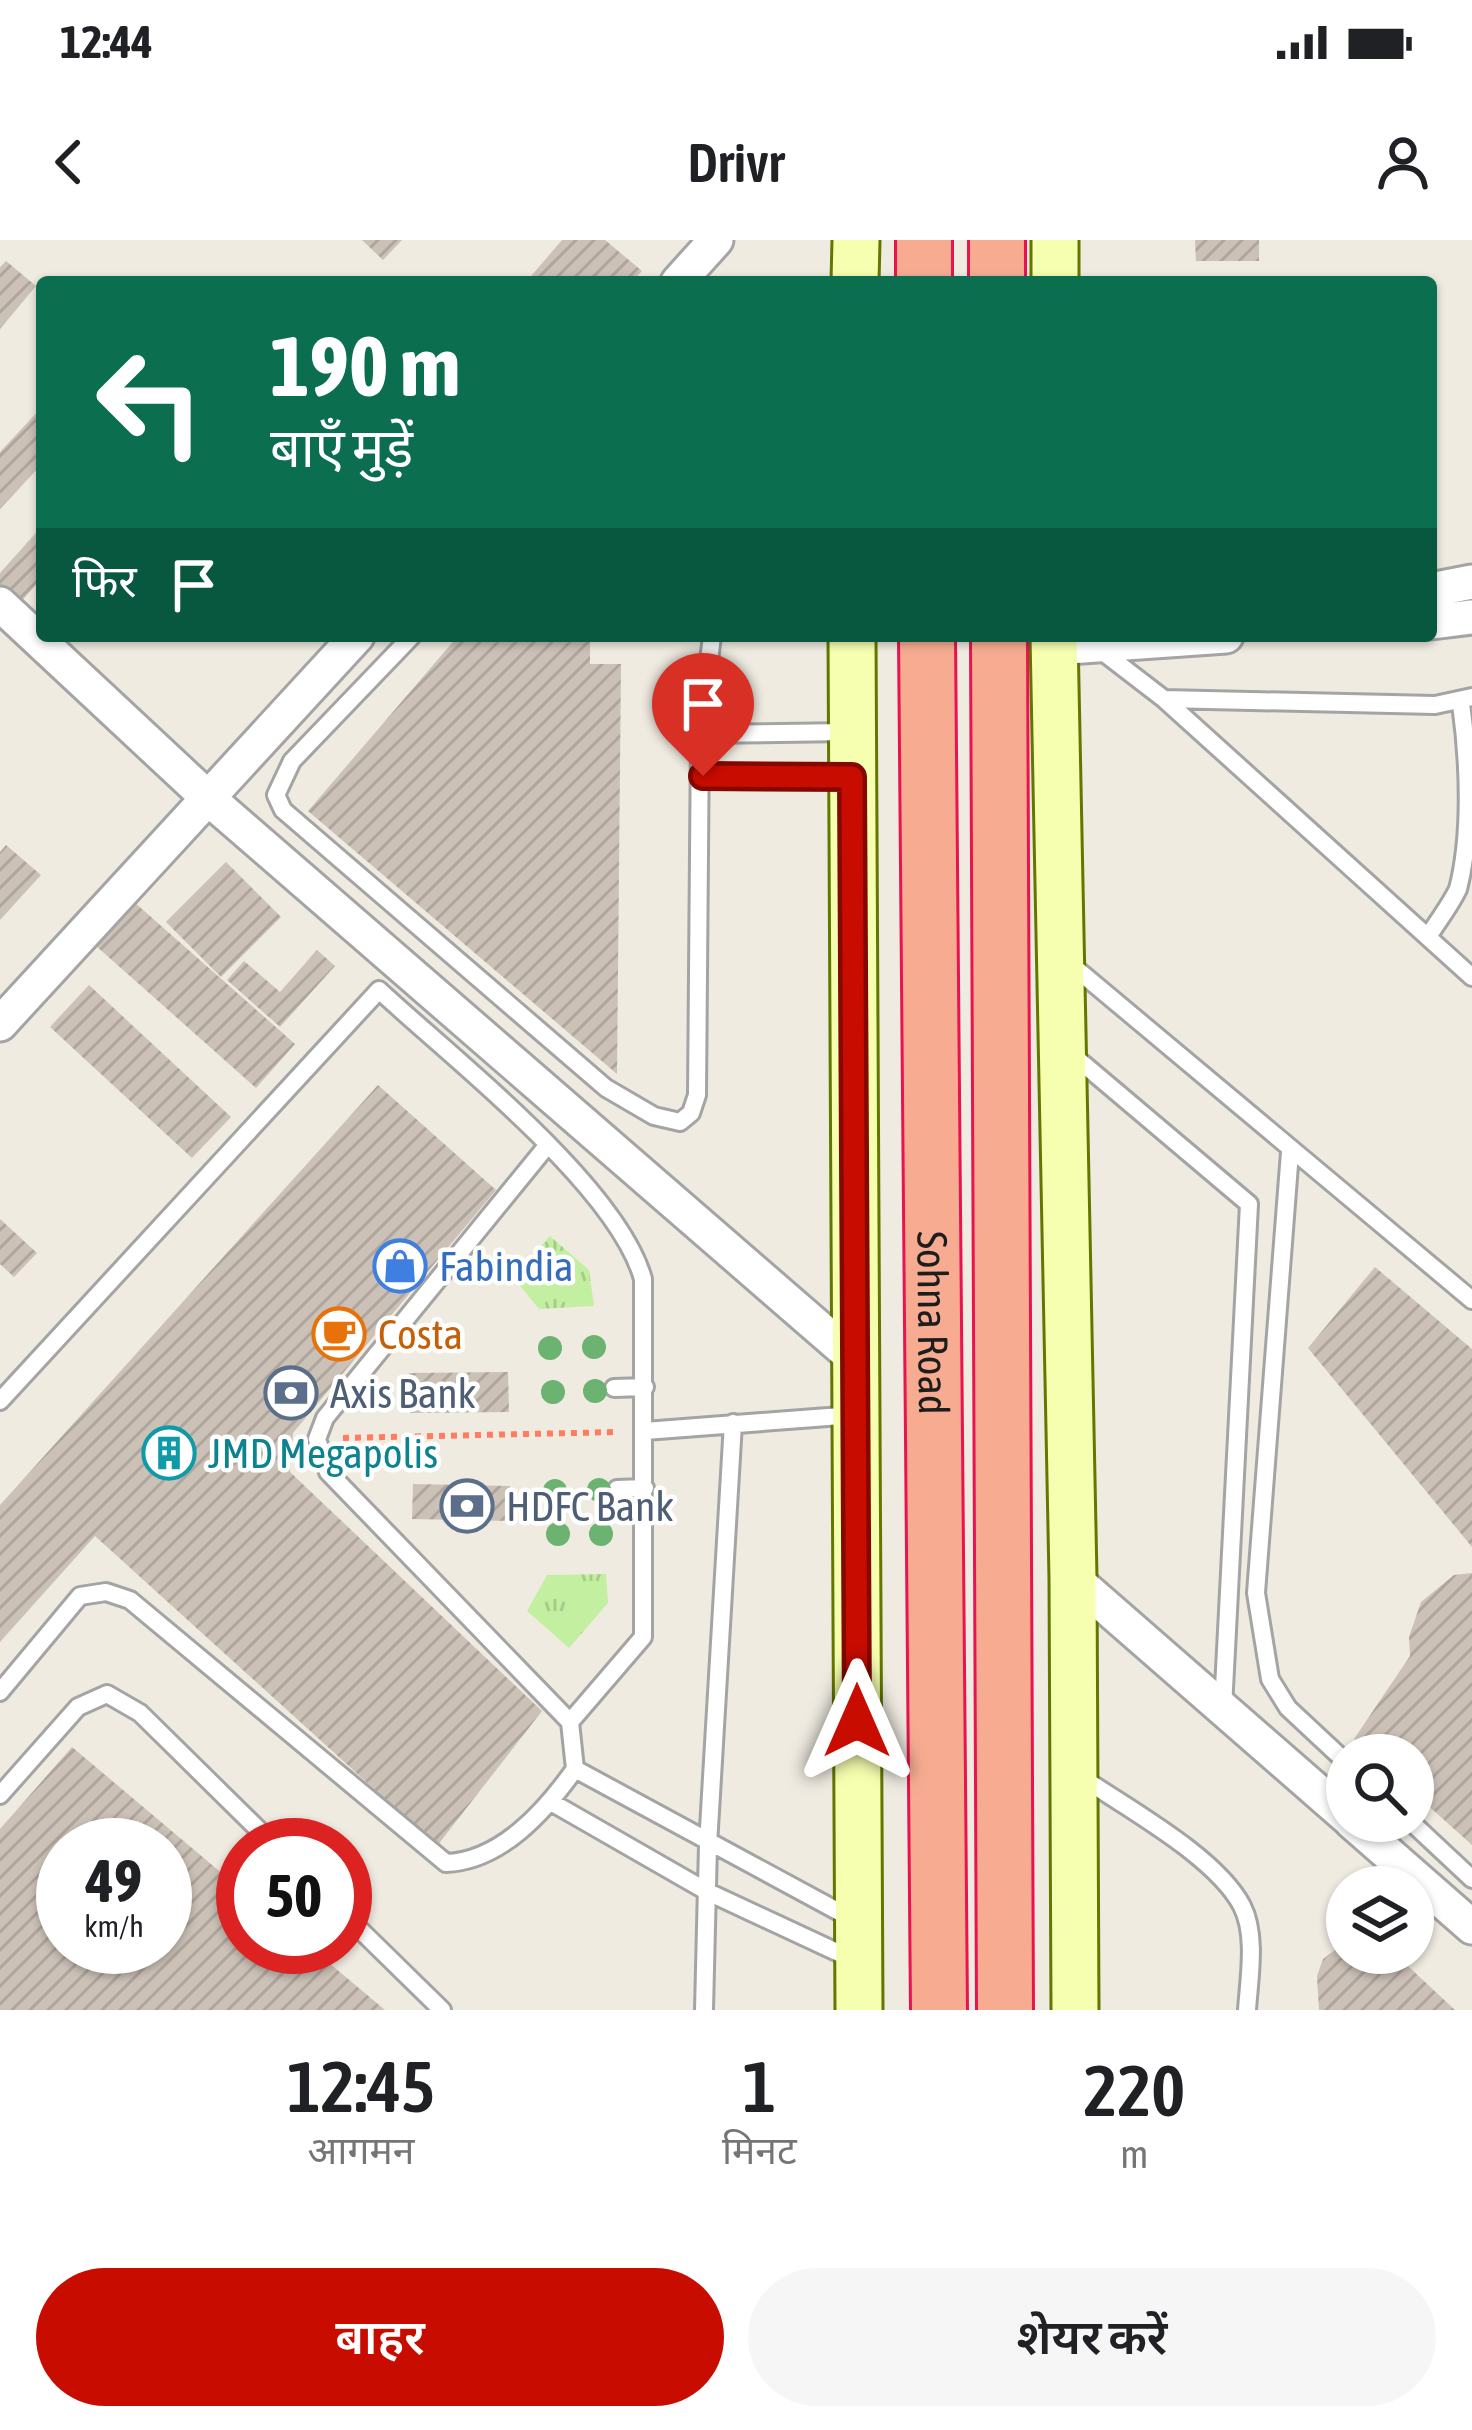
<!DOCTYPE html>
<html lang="hi">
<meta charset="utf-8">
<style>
body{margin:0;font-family:"Asap Condensed","Noto Sans Devanagari",sans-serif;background:#f6f6f6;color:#202124;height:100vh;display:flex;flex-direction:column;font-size:45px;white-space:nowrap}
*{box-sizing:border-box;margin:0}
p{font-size:39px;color:#757577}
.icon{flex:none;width:66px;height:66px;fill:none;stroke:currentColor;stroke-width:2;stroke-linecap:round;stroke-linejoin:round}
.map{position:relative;height:1770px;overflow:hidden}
.side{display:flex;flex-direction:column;background:#fff;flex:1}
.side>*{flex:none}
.guide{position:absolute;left:36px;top:36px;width:1401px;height:366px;border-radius:12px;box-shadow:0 3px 9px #0004;background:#0b6e4f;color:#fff;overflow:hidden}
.buttons{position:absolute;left:1326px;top:1494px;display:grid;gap:24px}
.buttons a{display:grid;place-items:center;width:108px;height:108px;border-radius:50%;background:#fff;box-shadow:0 3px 9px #0004;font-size:60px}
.speed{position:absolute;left:36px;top:1578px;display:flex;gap:24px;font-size:60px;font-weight:700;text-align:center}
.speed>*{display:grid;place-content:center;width:156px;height:156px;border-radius:50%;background:#fff;box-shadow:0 3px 9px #0004;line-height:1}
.speed small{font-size:30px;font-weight:400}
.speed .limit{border:18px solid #d22;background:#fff;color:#111}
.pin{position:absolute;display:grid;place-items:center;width:102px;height:102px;color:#fff;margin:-123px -51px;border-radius:50% 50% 50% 0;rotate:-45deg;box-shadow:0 0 12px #0007}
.pin .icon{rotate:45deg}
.me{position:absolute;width:132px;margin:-66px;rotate:0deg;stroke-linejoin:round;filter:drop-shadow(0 0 9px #0008)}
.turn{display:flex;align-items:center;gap:42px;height:252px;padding:0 36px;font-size:54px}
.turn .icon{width:156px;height:156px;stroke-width:2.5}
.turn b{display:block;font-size:84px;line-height:102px}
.then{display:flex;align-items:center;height:114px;padding:0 36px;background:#0003;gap:24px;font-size:45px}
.eta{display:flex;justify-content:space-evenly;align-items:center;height:204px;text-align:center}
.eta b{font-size:72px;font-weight:600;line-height:84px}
.primary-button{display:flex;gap:24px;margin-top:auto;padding:24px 36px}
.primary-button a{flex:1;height:138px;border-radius:72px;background:#c90c00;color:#fff;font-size:48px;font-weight:600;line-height:138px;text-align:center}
.primary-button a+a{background:#f6f6f6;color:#202124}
.status{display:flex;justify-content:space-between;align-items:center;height:84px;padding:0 60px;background:#fff;direction:ltr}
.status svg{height:33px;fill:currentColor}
header{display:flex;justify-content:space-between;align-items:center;height:156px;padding:0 36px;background:#fff;font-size:54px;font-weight:600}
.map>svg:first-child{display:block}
.grass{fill:url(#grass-tufts)}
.building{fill:url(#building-hatch);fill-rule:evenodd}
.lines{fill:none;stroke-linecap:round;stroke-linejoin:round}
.service-casing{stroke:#a4a4a4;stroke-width:22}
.minor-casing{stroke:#a4a4a4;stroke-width:39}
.secondary-casing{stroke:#637700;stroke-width:51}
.trunk-casing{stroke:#e8134f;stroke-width:60}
.path{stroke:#ff7c62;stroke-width:6;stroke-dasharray:6 6;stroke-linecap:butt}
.service{stroke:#fff;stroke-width:16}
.minor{stroke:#fff;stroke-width:33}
.secondary{stroke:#f6ffaf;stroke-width:45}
.trunk{stroke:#f7ac92;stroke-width:54}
.tree{fill:#6cb270}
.route-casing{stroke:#830800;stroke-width:30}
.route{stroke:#c90c00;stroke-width:21}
.labels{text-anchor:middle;stroke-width:9;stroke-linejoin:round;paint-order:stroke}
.shop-label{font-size:42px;fill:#366cbe;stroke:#fff;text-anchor:start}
.street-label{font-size:42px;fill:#1d1d1d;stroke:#fff}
.food-label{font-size:42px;fill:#c56008;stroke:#fff;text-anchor:start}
.service-label{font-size:42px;fill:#4e5e75;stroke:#fff;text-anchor:start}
.culture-label{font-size:42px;fill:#0d838f;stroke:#fff;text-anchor:start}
</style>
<div class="status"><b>12:44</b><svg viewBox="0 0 49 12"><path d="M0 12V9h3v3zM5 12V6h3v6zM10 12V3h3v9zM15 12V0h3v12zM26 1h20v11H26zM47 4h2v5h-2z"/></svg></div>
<header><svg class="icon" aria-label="back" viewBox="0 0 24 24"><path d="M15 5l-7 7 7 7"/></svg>Drivr<svg class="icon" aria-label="person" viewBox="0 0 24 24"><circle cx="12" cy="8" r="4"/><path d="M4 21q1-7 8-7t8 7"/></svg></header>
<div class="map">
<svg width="1472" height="1770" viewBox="0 0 1472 1770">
<defs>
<pattern id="grass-tufts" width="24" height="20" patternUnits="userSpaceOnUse" patternTransform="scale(3)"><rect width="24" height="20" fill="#c3efa1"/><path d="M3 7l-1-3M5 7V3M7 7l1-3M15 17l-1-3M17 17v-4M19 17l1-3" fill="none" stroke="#a7cc8a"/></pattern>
<pattern id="building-hatch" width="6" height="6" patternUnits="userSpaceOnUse" patternTransform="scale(3)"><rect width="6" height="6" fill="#cbc1b7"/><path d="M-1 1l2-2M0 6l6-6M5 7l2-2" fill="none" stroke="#aea59d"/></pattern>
</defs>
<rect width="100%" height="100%" fill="#efebe1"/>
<path class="grass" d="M550,996L589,1030L594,1066L539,1069L513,1037Z
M606,1334L608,1363L569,1408L527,1371L547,1335Z"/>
<path class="building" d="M362,0H402L383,20Z
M562,0H605L642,31L632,42H526Z
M1195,0H1259V21H1196Z
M6,21L36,46L0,89V27Z
M42,167V224L0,269V212Z
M42,286V338L19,364L0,347V333Z
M458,396H590V424H621L617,834L308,571Z
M6,605L41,635L0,680V612Z
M226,622L281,677L221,737L166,682Z
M134,662L295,804L256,848L95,705Z
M317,710L335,726L280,787L227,740L244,721L280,752Z
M89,745L231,877L192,918L50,787Z
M378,845L496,950L293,1193L290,1232L542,1471L437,1606L95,1296L0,1402V1265Z
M0,979L37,1013L14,1037L0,1024Z
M1375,1027L1472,1109V1307L1308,1108Z
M508,1132L509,1172L410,1173L409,1133Z
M413,1244L510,1246L509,1281L412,1279Z
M1472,1333V1605L1413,1552V1515H1372L1354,1499L1410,1416L1409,1397L1421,1362L1454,1335Z
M72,1507L243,1651V1707H310L385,1770H0V1589ZM63,1605H165V1707H63Z
M1347,1701V1713H1394L1455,1770H1319L1317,1736L1323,1719Z"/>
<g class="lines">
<g class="service-casing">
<path id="service" d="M412,396L292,521L276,555L283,570L606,848L654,876L680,882L691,873L697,855L700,494L712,396
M1099,409L1164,459L1472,737
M1164,459L1435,465L1472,457
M700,494L849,492
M703,536L851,537
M1428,697C1437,682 1450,666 1458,649C1472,595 1469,521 1461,464
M1068,722L1472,1060
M1068,811L1249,964L1223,1468
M546,907L325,1178L317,1199L328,1232L570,1482
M1290,912L1256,1353L1270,1439L1288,1468L1347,1523
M614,1148L645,1147
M0,1161L379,750C453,819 617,946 643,1039V1397L570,1482L575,1529C545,1571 501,1621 446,1623L130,1360L106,1352L80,1356L0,1452
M645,1191L854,1175
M617,1249L645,1248
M575,1529L856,1681
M1080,1536C1126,1568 1216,1616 1242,1666C1257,1695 1249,1739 1247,1770
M0,1555L78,1467L107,1454L140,1473L274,1605
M551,1562L708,1652L854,1720
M1410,1581L1472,1639
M345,1675L442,1770
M704,1770L708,1605L733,1183"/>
</g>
<g class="minor-casing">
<path id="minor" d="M678,42L716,0
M1431,350L1472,342
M0,364L209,559L857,1121
M1431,382L1472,377
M1054,408L1226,396
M0,784L357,396
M1073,1338L1347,1577
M1351,1581L1472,1687"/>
</g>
<g class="secondary-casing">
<path id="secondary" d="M855,42L856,0
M1055,42V0
M852,396L859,1770
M1054,396L1073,1338L1075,1770"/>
</g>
<g class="trunk-casing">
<g id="trunk">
<path d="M924,0V42"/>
<path d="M997,0V42"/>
<path id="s1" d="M927,396L939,1770"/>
<path d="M999,396L1005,1770"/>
</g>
</g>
<path class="path" d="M343,1198L618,1192"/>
<use href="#service" class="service"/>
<use href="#minor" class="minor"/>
<use href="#secondary" class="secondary"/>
<use href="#trunk" class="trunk"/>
</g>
<g class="tree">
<circle cx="594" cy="1107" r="12"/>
<circle cx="550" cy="1108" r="12"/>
<circle cx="595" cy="1151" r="12"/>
<circle cx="553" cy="1152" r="12"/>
<circle cx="599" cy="1250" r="12"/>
<circle cx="555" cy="1251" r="12"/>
<circle cx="558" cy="1294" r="12"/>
<circle cx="601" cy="1294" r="12"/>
</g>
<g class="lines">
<g class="route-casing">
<path id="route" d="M703,536L852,537L857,1481"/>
</g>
<use href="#route" class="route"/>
</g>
<defs>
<g id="shop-ring" transform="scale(2.7)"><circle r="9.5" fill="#fff" stroke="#3f7fe0" stroke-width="1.5"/><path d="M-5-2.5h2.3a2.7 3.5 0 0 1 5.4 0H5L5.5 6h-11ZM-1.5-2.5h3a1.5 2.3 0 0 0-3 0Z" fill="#3f7fe0"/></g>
<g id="cafe-ring" transform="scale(2.7)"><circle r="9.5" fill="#fff" stroke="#e8710a" stroke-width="1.5"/><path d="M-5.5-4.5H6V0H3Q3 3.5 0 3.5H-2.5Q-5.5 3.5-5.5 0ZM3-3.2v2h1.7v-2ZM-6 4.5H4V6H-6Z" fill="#e8710a"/></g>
<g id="bank-ring" transform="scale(2.7)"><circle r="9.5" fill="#fff" stroke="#5c6f8a" stroke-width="1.5"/><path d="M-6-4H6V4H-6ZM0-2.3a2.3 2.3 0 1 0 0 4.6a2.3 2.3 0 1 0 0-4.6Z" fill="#5c6f8a"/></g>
<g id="building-ring" transform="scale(2.7)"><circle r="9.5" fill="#fff" stroke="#0f9aa8" stroke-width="1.5"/><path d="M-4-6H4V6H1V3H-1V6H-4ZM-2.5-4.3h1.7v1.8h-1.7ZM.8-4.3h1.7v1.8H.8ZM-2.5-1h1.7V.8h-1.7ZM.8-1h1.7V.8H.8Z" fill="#0f9aa8"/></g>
</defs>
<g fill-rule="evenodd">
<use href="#shop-ring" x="400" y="1026"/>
<use href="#cafe-ring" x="339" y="1094"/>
<use href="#bank-ring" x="291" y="1153"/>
<use href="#building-ring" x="169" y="1213"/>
<use href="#bank-ring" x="467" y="1266"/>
</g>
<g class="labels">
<g class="shop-label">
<text x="439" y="1041">Fabindia</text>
</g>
<g class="street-label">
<text dy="15" stroke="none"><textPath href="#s1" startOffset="687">Sohna Road</textPath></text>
</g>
<g class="food-label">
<text x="378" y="1109">Costa</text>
</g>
<g class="service-label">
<text x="330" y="1168">Axis Bank</text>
<text x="506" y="1281">HDFC Bank</text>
</g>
<g class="culture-label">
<text x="208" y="1228">JMD Megapolis</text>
</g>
</g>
</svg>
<div class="buttons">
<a><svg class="icon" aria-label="search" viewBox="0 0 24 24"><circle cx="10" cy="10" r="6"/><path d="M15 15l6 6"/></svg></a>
<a><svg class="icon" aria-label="layers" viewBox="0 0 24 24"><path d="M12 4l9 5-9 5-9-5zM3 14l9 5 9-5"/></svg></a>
</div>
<div class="speed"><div>49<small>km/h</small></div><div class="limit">50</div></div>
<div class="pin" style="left:703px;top:536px;background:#d93025"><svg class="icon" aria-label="arrive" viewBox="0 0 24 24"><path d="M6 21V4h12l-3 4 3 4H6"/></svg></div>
<svg class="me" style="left:857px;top:1481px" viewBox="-20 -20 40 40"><path d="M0-17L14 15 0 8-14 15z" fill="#c90c00" stroke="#fff" stroke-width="4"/></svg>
<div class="guide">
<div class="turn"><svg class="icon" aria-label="left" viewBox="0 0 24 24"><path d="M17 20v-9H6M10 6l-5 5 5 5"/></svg><div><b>190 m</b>बाएँ मुड़ें</div></div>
<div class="then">फिर<svg class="icon" aria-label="arrive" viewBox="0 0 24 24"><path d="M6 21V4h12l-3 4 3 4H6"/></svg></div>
</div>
</div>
<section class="side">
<div class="eta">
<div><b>12:45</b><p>आगमन</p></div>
<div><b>1</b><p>मिनट</p></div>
<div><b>220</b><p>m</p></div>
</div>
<div class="primary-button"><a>बाहर</a><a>शेयर करें</a></div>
</section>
